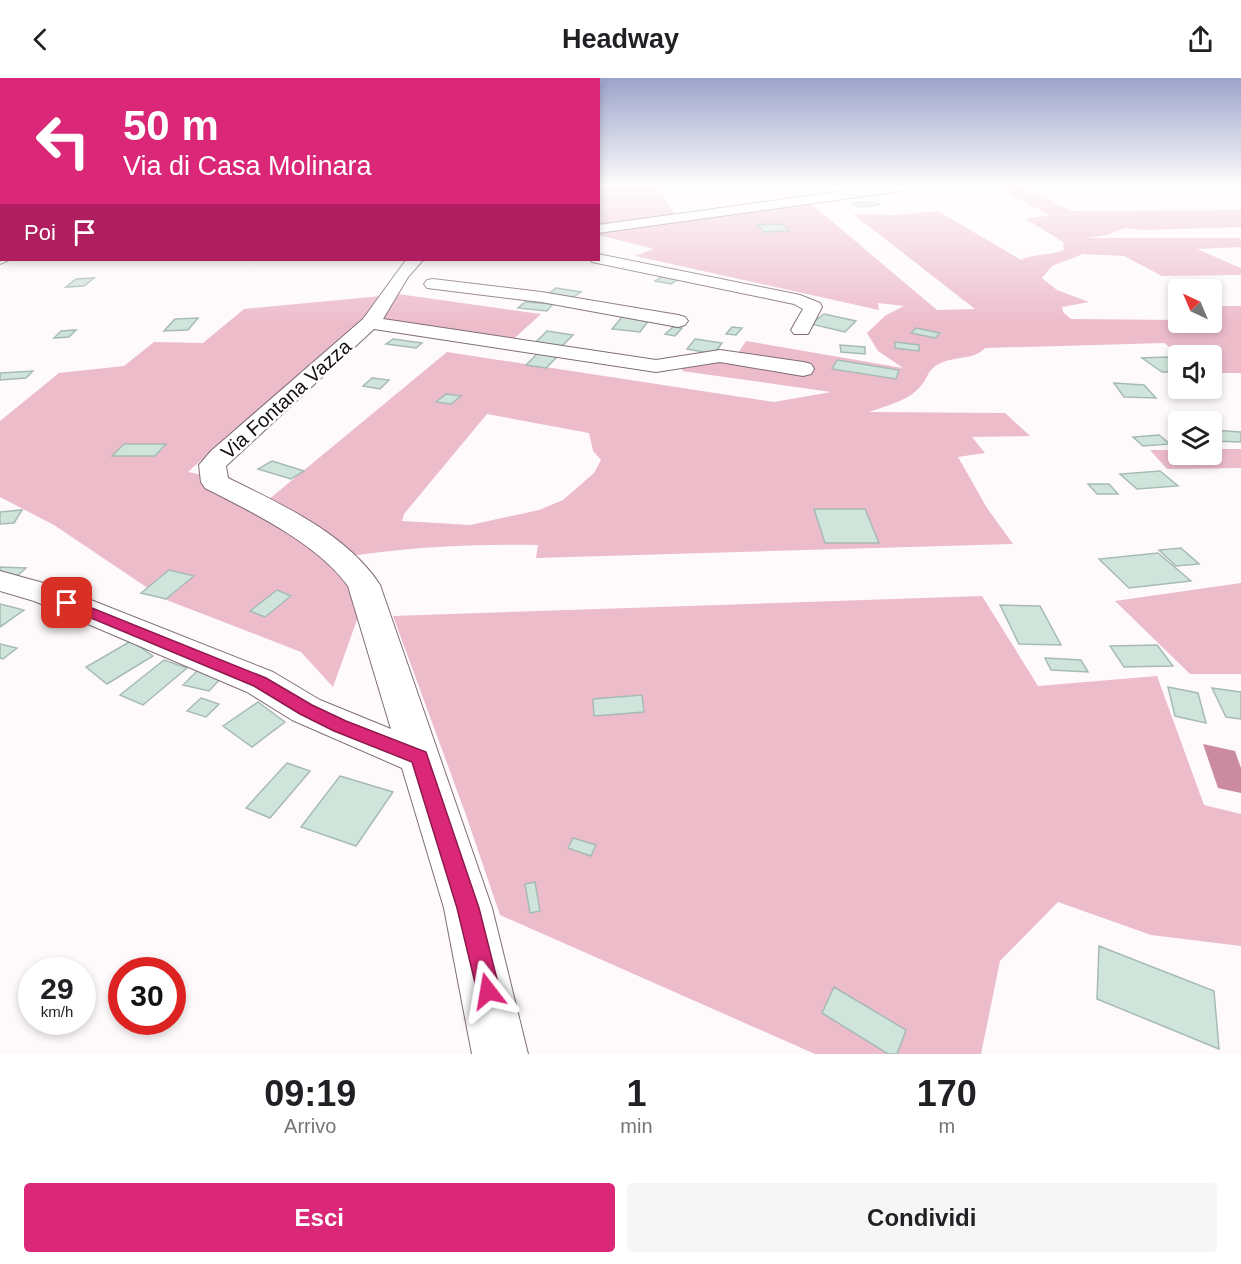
<!DOCTYPE html>
<html lang="it">
<style>
body{margin:0;font-family:Helvetica,sans-serif;background:#f6f6f6;color:#202124;height:100vh;display:flex;flex-direction:column;font-size:22px;white-space:nowrap}
*{box-sizing:border-box;margin:0}
p{font-size:20px;color:#757577}
.icon{flex:none;width:33px;height:33px;fill:none;stroke:currentColor;stroke-width:2;stroke-linecap:round;stroke-linejoin:round}
.map{position:relative;height:976px;overflow:hidden}
.drawer{display:flex;flex-direction:column;background:#fff;flex:1}
.drawer>*{flex:none}
.guide{position:absolute;left:0px;top:0px;width:600px;height:183px;box-shadow:0 3px 9px #0003;background:#db2777;color:#fff;overflow:hidden}
.needle{width:39px;rotate:316deg}
.tools{position:absolute;left:1168px;top:201px;display:grid;gap:12px}
.tools a{display:grid;place-items:center;width:54px;height:54px;border-radius:6px;background:#fff;box-shadow:0 3px 9px #0003;font-size:30px}
.speed{position:absolute;left:18px;top:879px;display:flex;gap:12px;font-size:30px;font-weight:700;text-align:center}
.speed>*{display:grid;place-content:center;width:78px;height:78px;border-radius:50%;background:#fff;box-shadow:0 3px 9px #0003;line-height:1}
.speed small{font-size:15px;font-weight:400}
.speed .limit{border:9px solid #d22;background:#fff;color:#111}
.pin{position:absolute;display:grid;place-items:center;width:51px;height:51px;color:#fff;margin:-26px;border-radius:12px;box-shadow:0 3px 9px #0006}
.me{position:absolute;width:66px;margin:-33px;rotate:346deg;stroke-linejoin:round;filter:drop-shadow(0 0 4px #0008)}
.turn{display:flex;align-items:center;gap:21px;height:126px;padding:0 24px;font-size:27px}
.turn .icon{width:78px;height:78px;stroke-width:2.5}
.turn b{display:block;font-size:42px;line-height:51px}
.then{display:flex;align-items:center;height:57px;padding:0 24px;background:#0003;gap:12px;font-size:22px}
.eta{display:flex;justify-content:space-evenly;align-items:center;height:102px;text-align:center}
.eta b{font-size:36px;font-weight:700;line-height:42px}
.action{display:flex;gap:12px;margin-top:auto;padding:12px 24px}
.action a{flex:1;height:69px;border-radius:6px;background:#db2777;color:#fff;font-size:24px;font-weight:700;line-height:69px;text-align:center}
.action a+a{background:#f6f6f6;color:#202124}
header{display:flex;justify-content:space-between;align-items:center;height:78px;padding:0 24px;background:#fff;font-size:27px;font-weight:700}
.map>svg:first-child{display:block}
.green{fill:#edbccb;fill-rule:evenodd}
.water{fill:#ca8a9f}
.building{fill:#cfe4db;stroke:#a7bbb3;stroke-width:1.5}
.lines{fill:none;stroke-linecap:round;stroke-linejoin:round}
.minor-casing{stroke:#816e74;stroke-width:2}
.minor{fill:#fff;fill-rule:evenodd}
.route{fill:#db2777;stroke:#8e194d;stroke-width:1.5}
.labels{text-anchor:middle;stroke-width:5;stroke-linejoin:round;paint-order:stroke}
.street-label{font-size:20px;fill:#160f11;stroke:#fff}
</style>
<header><svg class="icon" aria-label="back" viewBox="0 0 24 24"><path d="M15 5l-7 7 7 7"/></svg>Headway<svg class="icon" aria-label="share" viewBox="0 0 24 24"><path d="M12 15V3M7 8l5-5 5 5M5 13v7h14v-7"/></svg></header>
<div class="map">
<svg width="1241" height="976" viewBox="0 0 1241 976">
<rect width="100%" height="100%" fill="#fefafb"/>
<path class="green" d="M598,108H679L659,109L676,139L599,147Z
M998,108H1019L1072,133L1241,132V149L1144,152L1125,150L1107,157L1086,160H1239L1241,161V169L1197,171L1241,190V197L1162,198L1124,178L1083,176L1052,188L1042,200L1057,212L1089,224L1062,229L1063,234L1071,241L1179,242V244H1212V228H1241V295H1212V278L1181,277L1164,265L985,270C974,282 956,278 941,285C926,292 930,298 920,309C908,323 886,328 869,334L1005,335L1030,358L972,359L985,375L958,379L987,430L1013,466L536,480L538,467C471,466 405,469 338,480L363,525L333,609L301,574L164,521L54,447L0,419V343L59,295L124,288L154,264L203,265L244,231L381,218L365,238L188,394L208,398L262,427L447,274L774,324L831,314L682,293L685,285L735,280L746,263L903,290L878,273L867,255L886,237L904,228L878,225L879,232L635,178L654,171L599,157V154L809,124L937,232L975,231L853,136L897,137L938,133L1021,182C1035,175 1050,178 1064,172L1063,164L1026,141L1050,137L1008,116L1013,115ZM487,336L589,355L593,373L601,382L594,395L563,422L539,432L470,447L402,443L404,436Z
M398,216L541,236L508,266L374,245Z
M1212,371H1241V390L1167,391L1150,372H1179V376H1212Z
M1241,505V596H1190L1115,523Z
M982,518L1038,608L1157,598L1204,727L1241,736V868L1151,857L1058,824L1000,883L981,976H815L500,837L466,737L393,538Z"/>
<path class="water" d="M1203,666L1235,673L1241,690V715L1218,710Z"/>
<path class="building" d="M873,124L881,127L859,129L851,125Z
M782,146L789,153L764,154L758,147Z
M663,198L679,201L671,206L655,203Z
M94,200L84,208L66,209L76,201Z
M556,210L581,214L572,220L547,217Z
M525,224L553,226L547,233L518,230Z
M824,236L856,243L845,254L811,246Z
M622,239L649,242L640,254L612,251Z
M198,240L188,252L164,253L175,241Z
M673,249L682,250L675,258L665,256Z
M732,249L742,250L736,257L726,256Z
M916,250L940,255L935,260L911,255Z
M76,252L69,259L54,260L61,253Z
M547,253L573,257L560,270L533,267Z
M393,261L422,265L416,270L386,266Z
M695,261L722,265L714,276L687,271Z
M895,264L919,267V273L895,270Z
M840,267L865,269V276L841,274Z
M539,274L559,277L546,290L526,287Z
M1167,279L1179,287V294H1162L1142,280Z
M837,282L899,292L896,301L832,291Z
M33,293L26,300L0,302V295Z
M372,300L389,302L380,311L363,308Z
M1114,305L1144,307L1156,320L1124,319Z
M446,316L461,318L451,326L436,324Z
M1212,352L1241,354V364L1212,363Z
M1159,357L1170,366L1143,368L1133,359Z
M124,366H166L155,378H112Z
M272,383L304,393L291,401L258,391Z
M1160,393L1178,408L1137,411L1120,396Z
M1088,406H1109L1118,416H1097Z
M814,431H865L879,465H825Z
M22,432L14,445L0,446V434Z
M1181,470L1199,486L1176,488L1159,472Z
M1158,475L1191,503L1129,510L1099,481Z
M0,489L26,490L18,497H0Z
M169,492L194,498L166,521L141,515Z
M277,512L291,518L265,539L250,533Z
M0,526L24,532L0,549Z
M1000,527L1040,528L1061,567L1019,566Z
M131,563L153,578L107,606L86,589Z
M0,566L17,570L3,581L0,580Z
M1157,567L1173,588L1124,589L1110,568Z
M1045,580L1081,582L1088,594L1051,592Z
M164,582L187,590L143,627L120,617Z
M198,592L223,598L209,613L183,607Z
M1168,609L1198,615L1206,645L1175,638Z
M1212,610L1241,614V641L1226,639Z
M642,617L644,634L594,638L593,621Z
M201,620L219,626L206,639L187,633Z
M258,624L285,644L252,669L223,648Z
M287,685L310,693L270,740L246,730Z
M340,698L393,714L356,768L301,749Z
M573,760L596,767L591,778L568,770Z
M535,804L540,833L530,835L525,806Z
M1099,868L1214,913L1219,971L1097,921Z
M834,909L906,952L897,976H888L822,935Z"/>
<g class="lines">
<g class="minor-casing">
<path id="minor" d="M879,108H915L909,112L598,155V147Z
M2,175V182H9L0,186Z
M598,176L800,217L820,225L822,229L808,256H794L791,252L803,231L794,226L592,184L590,182H598Z
M406,182H423L408,199L383,241L656,282L720,272L803,284L811,286L814,291L811,296L803,298L720,284L656,294L374,251L226,388L228,400C281,426 347,456 380,507L492,830L528,976H472L444,830L402,690L292,642L247,614L34,523L0,513V493L58,509L273,594L320,622L391,651L348,508C317,465 252,434 205,410L201,404L199,387L211,373L363,241Z
M433,201L541,214L678,237L685,239L688,243L685,247L678,249L541,224L427,210L424,206L427,202Z"/>
</g>
<use href="#minor" class="minor"/>
</g>
<linearGradient id="sky" x2="0" y2="1"><stop stop-color="#9ca3cb"/><stop offset="0.44" stop-color="#fffdfd"/><stop offset="1" stop-color="#fffdfd" stop-opacity="0"/></linearGradient>
<rect width="1241" height="245" fill="url(#sky)"/>
<path class="route" d="M67,520L266,600L312,627L346,643L426,674L479,830L500,913L496,921L488,925L480,921L477,913L457,830L412,684L334,653L300,636L254,608L62,528L60,525L62,522Z"/>
<g class="labels">
<g class="street-label">
<text transform="translate(286 321) rotate(-42)" y="7">Via Fontana Vazza</text>
</g>
</g>
</svg>
<div class="tools">
<a><svg class="needle" viewBox="-14 -14 28 28"><path d="M0-13l5 13h-10z" fill="#e53935"/><path d="M0 13l5-13h-10z" fill="#757577"/></svg></a>
<a><svg class="icon" aria-label="sound" viewBox="0 0 24 24"><path d="M4 9h4l5-4v14l-5-4H4zM17 9q2 3 0 6"/></svg></a>
<a><svg class="icon" aria-label="layers" viewBox="0 0 24 24"><path d="M12 4l9 5-9 5-9-5zM3 14l9 5 9-5"/></svg></a>
</div>
<div class="speed"><div>29<small>km/h</small></div><div class="limit">30</div></div>
<div class="pin" style="left:67px;top:525px;background:#d93025"><svg class="icon" aria-label="arrive" viewBox="0 0 24 24"><path d="M6 21V4h12l-3 4 3 4H6"/></svg></div>
<svg class="me" style="left:488px;top:913px" viewBox="-20 -20 40 40"><path d="M0-17L14 15 0 8-14 15z" fill="#db2777" stroke="#fff" stroke-width="4"/></svg>
<div class="guide">
<div class="turn"><svg class="icon" aria-label="left" viewBox="0 0 24 24"><path d="M17 20v-9H6M10 6l-5 5 5 5"/></svg><div><b>50 m</b>Via di Casa Molinara</div></div>
<div class="then">Poi<svg class="icon" aria-label="arrive" viewBox="0 0 24 24"><path d="M6 21V4h12l-3 4 3 4H6"/></svg></div>
</div>
</div>
<section class="drawer">
<div class="eta">
<div><b>09:19</b><p>Arrivo</p></div>
<div><b>1</b><p>min</p></div>
<div><b>170</b><p>m</p></div>
</div>
<div class="action"><a>Esci</a><a>Condividi</a></div>
</section>
